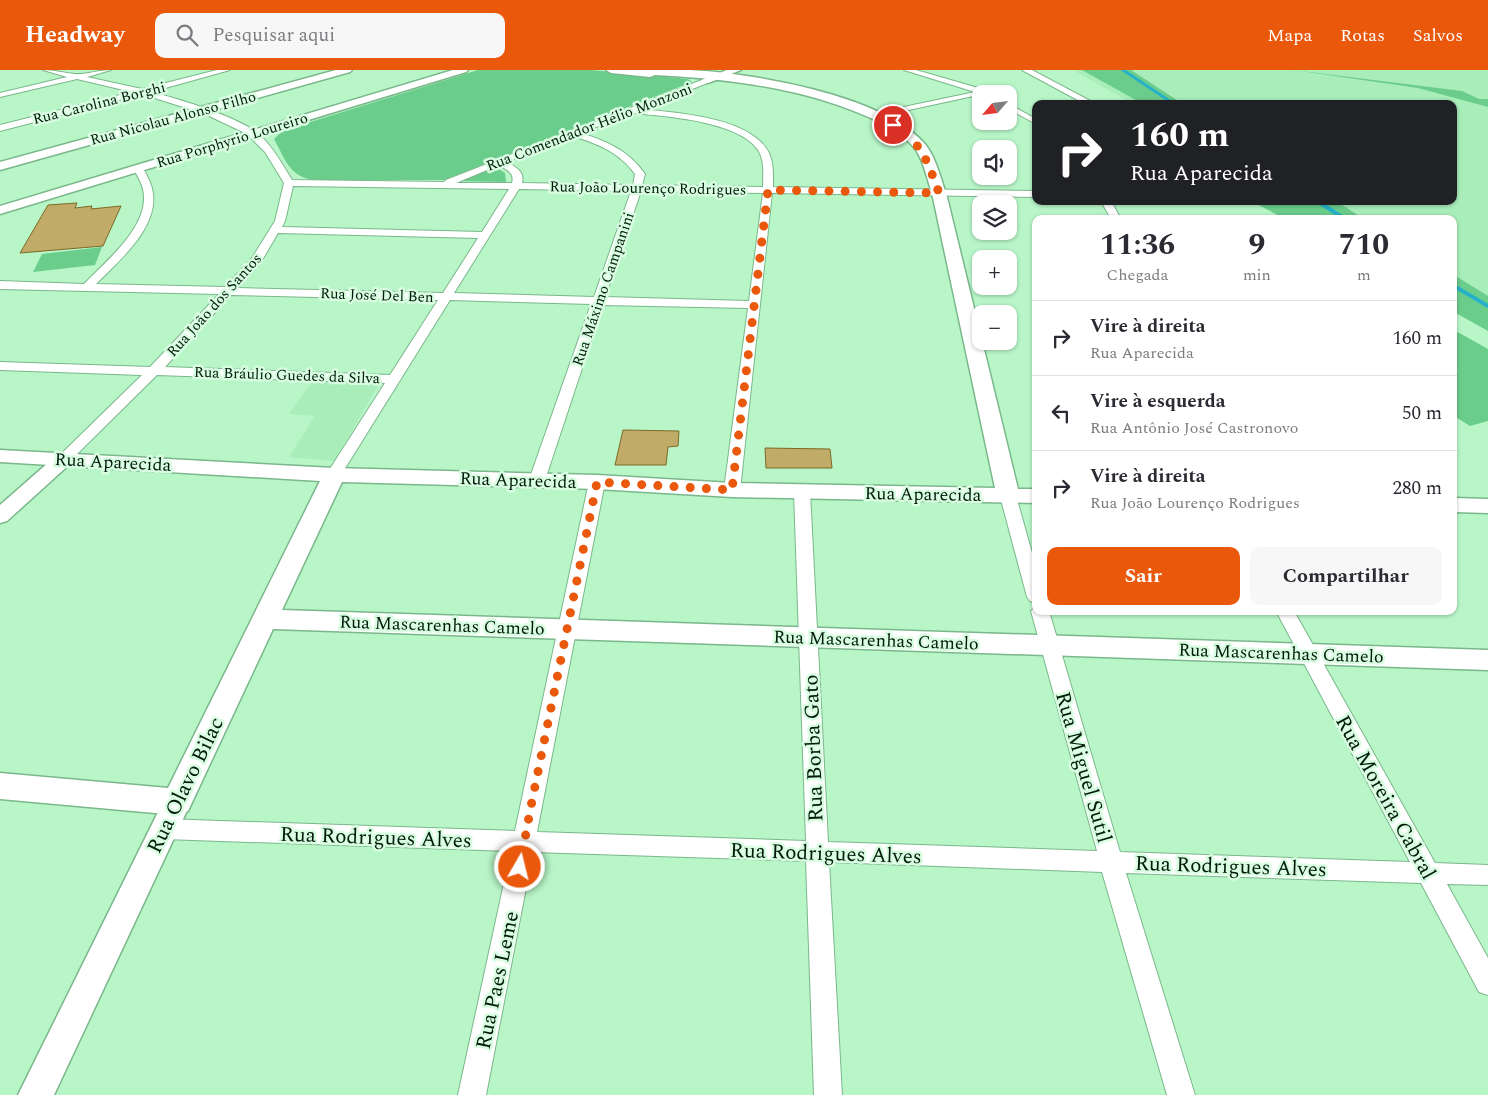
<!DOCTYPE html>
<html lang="pt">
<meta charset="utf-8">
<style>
body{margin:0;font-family:Spectral,serif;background:#f7f7f7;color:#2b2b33;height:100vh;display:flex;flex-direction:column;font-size:19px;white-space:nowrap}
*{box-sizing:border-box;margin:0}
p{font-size:16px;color:#7c7c81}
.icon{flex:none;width:28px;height:28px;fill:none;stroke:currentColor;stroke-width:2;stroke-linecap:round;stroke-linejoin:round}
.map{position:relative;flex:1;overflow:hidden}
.drawer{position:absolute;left:1032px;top:145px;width:425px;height:400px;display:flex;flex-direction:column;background:#fff;border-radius:10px;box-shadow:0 1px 4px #0004}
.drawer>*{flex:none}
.top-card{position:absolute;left:1032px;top:30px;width:425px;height:105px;border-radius:10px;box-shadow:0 1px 4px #0004;background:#202124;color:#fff;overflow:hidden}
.needle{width:32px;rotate:242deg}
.controls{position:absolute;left:972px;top:15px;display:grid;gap:10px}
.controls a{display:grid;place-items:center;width:45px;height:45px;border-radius:10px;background:#fff;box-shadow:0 1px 4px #0004;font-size:25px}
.pin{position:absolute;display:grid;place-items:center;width:42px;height:42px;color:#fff;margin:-21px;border:2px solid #fff;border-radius:50%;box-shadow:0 1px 5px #0007}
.me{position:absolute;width:55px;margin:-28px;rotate:8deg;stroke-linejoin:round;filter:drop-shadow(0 0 4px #0008)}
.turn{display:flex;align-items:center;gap:18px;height:105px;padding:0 15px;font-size:22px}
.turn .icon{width:65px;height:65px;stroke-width:2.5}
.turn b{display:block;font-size:35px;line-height:42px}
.eta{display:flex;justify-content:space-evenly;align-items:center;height:85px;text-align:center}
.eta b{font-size:30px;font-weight:700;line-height:35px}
.cta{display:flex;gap:10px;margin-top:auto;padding:10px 15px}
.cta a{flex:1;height:58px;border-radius:10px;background:#ea580c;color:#fff;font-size:20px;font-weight:700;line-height:58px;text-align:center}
.cta a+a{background:#f7f7f7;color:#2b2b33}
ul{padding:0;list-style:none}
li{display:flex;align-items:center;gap:15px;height:75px;padding:0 15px;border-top:1px solid #e1e1e2}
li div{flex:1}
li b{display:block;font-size:19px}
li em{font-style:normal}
header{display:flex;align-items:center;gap:30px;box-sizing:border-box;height:70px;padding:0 25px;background:#ea580c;color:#fff}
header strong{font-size:24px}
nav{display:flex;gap:28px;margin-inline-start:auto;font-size:18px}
.search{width:350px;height:45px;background:#f7f7f7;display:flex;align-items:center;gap:12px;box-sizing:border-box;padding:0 18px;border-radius:10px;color:#7c7c81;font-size:19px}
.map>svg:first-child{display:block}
.built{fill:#a8edba}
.green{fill:#6bcd8b}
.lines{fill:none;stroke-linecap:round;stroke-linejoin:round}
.stream-far1{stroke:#26b1c9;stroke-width:3}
.stream{stroke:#26b1c9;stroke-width:4}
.building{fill:#c0ab69;stroke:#7d6926}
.minor-casing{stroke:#7ab78b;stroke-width:2}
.tertiary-casing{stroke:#7ab78b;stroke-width:3}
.secondary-casing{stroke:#7ab78b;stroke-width:3}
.minor{fill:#fff;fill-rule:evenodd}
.tertiary{fill:#fff;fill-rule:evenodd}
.secondary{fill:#fff;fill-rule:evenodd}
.route{stroke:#ea580c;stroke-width:9;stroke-dasharray:0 16.2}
.labels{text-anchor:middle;stroke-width:5;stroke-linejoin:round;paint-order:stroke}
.far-street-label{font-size:15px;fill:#031a0b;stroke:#d8fde1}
.street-label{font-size:18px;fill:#031a0b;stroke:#d8fde1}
.near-street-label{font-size:21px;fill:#031a0b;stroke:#d8fde1}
</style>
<header>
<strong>Headway</strong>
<div class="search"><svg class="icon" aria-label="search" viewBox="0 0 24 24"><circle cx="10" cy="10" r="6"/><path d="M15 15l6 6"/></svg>Pesquisar aqui</div>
<nav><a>Mapa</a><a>Rotas</a><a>Salvos</a></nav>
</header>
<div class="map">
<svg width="1488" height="1025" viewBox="0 0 1488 1025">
<rect width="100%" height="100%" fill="#b8f6c8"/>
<path class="built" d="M1073,0H1488V241L1454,221V149H1332L1303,131H1454V34H1133Z
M313,311L379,314L334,391L289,387L315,346L289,344Z"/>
<path class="green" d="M478,0H591L688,9L692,12L444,110H313C289,106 285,89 274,69L281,62L291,58Z
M1082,0H1131L1183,34H1143Z
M1293,0L1462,21L1479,29H1488V37L1418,18Z
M494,96L505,103L506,112L455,111Z
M1251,131H1336L1364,149H1285Z
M102,177L95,195L33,202L42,184Z
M1454,205L1488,226V261L1454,242Z
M1454,260L1488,279V351L1470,356L1454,346Z"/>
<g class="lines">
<path class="stream-far1" d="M1123,0L1174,34"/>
<path class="stream" d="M1317,131L1345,149
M1454,216L1488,236"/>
</g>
<path class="building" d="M77,133L75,138L92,136L91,139L121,136L103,176L20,183L48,135Z
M623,360L679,361L678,376L668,377L666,395H615Z
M765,378L830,379L832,398H766Z"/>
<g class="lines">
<g class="minor-casing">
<path id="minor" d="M43,0C55,0 64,3 75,4C85,5 99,0 111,0L87,7L142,19L217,0H230L151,22C179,29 240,47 261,66C274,79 283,95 292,110L444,112L446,110L707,8H710V12L642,39C677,43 751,47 769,83C774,94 773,106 773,117L1036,121V127L772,123L740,420L738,423H726L724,420L748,238L603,235L545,410L542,413H532L529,410L591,234L450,230L339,408H329L326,405L385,313L157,305L69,392H59L56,389L59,386L142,305L0,300V292L150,297L219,224L0,219V211L84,214C105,192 145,160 144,127C144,116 138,107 133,98L138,95C144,97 146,104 149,110C168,150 121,189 96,214L225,217L252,188L275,151L284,113L265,82L247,64L205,44L142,24L0,61V55L132,22L77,9L0,27V23L67,7ZM632,43C664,46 739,51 758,80C765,91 763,105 763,117L642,115L645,104C628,80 608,72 581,63ZM573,66C598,74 619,82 635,104L633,115L522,113C525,102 516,97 507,92ZM499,95C507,100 515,103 512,113H456ZM293,116L509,119L482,162L282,157L285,151ZM519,119L631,121L594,227L454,223ZM641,121L763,123L749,231L605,227ZM278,163L478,168L443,223L238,218L261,192ZM231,225L438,230L390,305L165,297Z
M904,0H916L985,20L987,23L872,48L871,46L875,43L975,22Z
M1022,0H1032L1096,34H1085Z
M1009,34L1036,49V54L1009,39Z
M1101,131H1111L1121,149H1111Z
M597,407L602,409L605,412L537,762L806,771L794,422L796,419H808L810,422L828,772L1097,781L1031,541L1036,536V541H1049L1120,782L1410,792L1276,541H1294L1435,793L1488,795V815L1447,814L1488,888V925L1479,922L1421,813L1126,803L1195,1025H1167L1102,802L829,792L842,1025H814L806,791L533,782L486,1025H458L511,781L164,769L156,766L153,759L156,752L164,749L515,761L589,412L592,409Z
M1008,421L1014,423L1016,426L1036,497V533L1030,531L1027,527L1000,426L1002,423Z"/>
</g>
<g class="tertiary-casing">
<path id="tertiary" d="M336,0H352L350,2L0,100V92Z
M453,0H468L466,2L0,144V136Z
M727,0H741L711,12L707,13L702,10Z
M64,383L71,385L74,389L71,393L7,451L0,453V435L57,385Z
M177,720L187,724L191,732L54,1025H18L167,724Z"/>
</g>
<g class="secondary-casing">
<path id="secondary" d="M606,0C633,0 662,0 689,0C752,3 883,25 925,74C936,88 940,107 946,123L1018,419H1036V433L732,427L597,419L342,412L282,540L1488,580V600L273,559L188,741L177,745L0,729V703L168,718L320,411L0,392V380L334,398L597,405L732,413L995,418L932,123C927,109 924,92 916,80C904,64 884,54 866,46C799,17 727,9 655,5L650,7L611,3Z
M1454,428L1488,429V443L1454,442Z"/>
</g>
<use href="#minor" class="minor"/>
<use href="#tertiary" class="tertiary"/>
<use href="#secondary" class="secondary"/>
</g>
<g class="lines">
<path class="route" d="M520,797L530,741L597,412L732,420L768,120L939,123C928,93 922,72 893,55"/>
</g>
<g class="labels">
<g class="far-street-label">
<text transform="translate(99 33) rotate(-14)" y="5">Rua Carolina Borghi</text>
<text transform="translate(173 48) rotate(-15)" y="5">Rua Nicolau Alonso Filho</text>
<text transform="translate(589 57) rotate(-21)" y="5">Rua Comendador Hélio Monzoni</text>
<text transform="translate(232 70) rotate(-17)" y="5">Rua Porphyrio Loureiro</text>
<text transform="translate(648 118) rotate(1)" y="5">Rua João Lourenço Rodrigues</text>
<text transform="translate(603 219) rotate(-71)" y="5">Rua Máximo Campanini</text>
<text transform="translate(377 225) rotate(2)" y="5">Rua José Del Ben</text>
<text transform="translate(214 235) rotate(-48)" y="5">Rua João dos Santos</text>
<text transform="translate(287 305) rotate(2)" y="5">Rua Bráulio Guedes da Silva</text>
</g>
<g class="street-label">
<text transform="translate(113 392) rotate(3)" y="6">Rua Aparecida</text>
<text transform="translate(518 410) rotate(2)" y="6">Rua Aparecida</text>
<text transform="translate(923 424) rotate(1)" y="6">Rua Aparecida</text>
<text transform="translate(442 555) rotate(2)" y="6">Rua Mascarenhas Camelo</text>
<text transform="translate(876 570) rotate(2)" y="6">Rua Mascarenhas Camelo</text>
<text transform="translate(1281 583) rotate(2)" y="6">Rua Mascarenhas Camelo</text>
</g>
<g class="near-street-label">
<text transform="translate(813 678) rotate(-92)" y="7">Rua Borba Gato</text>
<text transform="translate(1084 697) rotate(74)" y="7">Rua Miguel Sutil</text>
<text transform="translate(185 715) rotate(-64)" y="7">Rua Olavo Bilac</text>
<text transform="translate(1386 727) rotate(61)" y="7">Rua Moreira Cabral</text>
<text transform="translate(376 767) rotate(2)" y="7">Rua Rodrigues Alves</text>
<text transform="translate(826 783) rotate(2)" y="7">Rua Rodrigues Alves</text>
<text transform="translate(1231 796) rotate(2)" y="7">Rua Rodrigues Alves</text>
<text transform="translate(497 910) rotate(-78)" y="7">Rua Paes Leme</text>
</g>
</g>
</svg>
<div class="controls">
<a><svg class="needle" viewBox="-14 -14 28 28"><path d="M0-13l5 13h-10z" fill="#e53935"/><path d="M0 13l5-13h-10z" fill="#7c7c81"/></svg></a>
<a><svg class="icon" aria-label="sound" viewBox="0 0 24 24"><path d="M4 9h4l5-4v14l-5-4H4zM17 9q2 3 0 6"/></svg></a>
<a><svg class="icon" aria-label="layers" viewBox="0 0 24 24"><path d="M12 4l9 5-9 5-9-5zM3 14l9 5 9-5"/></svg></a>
<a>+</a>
<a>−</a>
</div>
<div class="pin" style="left:893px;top:55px;background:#d93025"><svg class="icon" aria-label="arrive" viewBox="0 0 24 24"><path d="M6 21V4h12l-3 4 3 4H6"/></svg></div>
<svg class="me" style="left:520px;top:797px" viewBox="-20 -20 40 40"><circle r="17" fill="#ea580c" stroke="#fff" stroke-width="3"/><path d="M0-11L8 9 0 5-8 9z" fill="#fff"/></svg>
<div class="top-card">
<div class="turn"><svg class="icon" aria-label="right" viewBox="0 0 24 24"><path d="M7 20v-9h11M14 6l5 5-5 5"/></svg><div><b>160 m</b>Rua Aparecida</div></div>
</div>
<section class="drawer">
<div class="eta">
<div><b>11:36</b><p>Chegada</p></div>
<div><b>9</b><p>min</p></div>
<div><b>710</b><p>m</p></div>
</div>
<ul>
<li><svg class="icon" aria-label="right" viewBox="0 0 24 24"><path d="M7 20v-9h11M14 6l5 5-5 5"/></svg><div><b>Vire à direita</b><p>Rua Aparecida</p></div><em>160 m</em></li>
<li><svg class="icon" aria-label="left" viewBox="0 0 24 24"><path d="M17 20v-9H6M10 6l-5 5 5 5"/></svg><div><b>Vire à esquerda</b><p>Rua Antônio José Castronovo</p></div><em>50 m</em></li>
<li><svg class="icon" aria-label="right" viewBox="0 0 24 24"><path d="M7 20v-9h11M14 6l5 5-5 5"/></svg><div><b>Vire à direita</b><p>Rua João Lourenço Rodrigues</p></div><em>280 m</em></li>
</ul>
<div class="cta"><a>Sair</a><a>Compartilhar</a></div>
</section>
</div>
